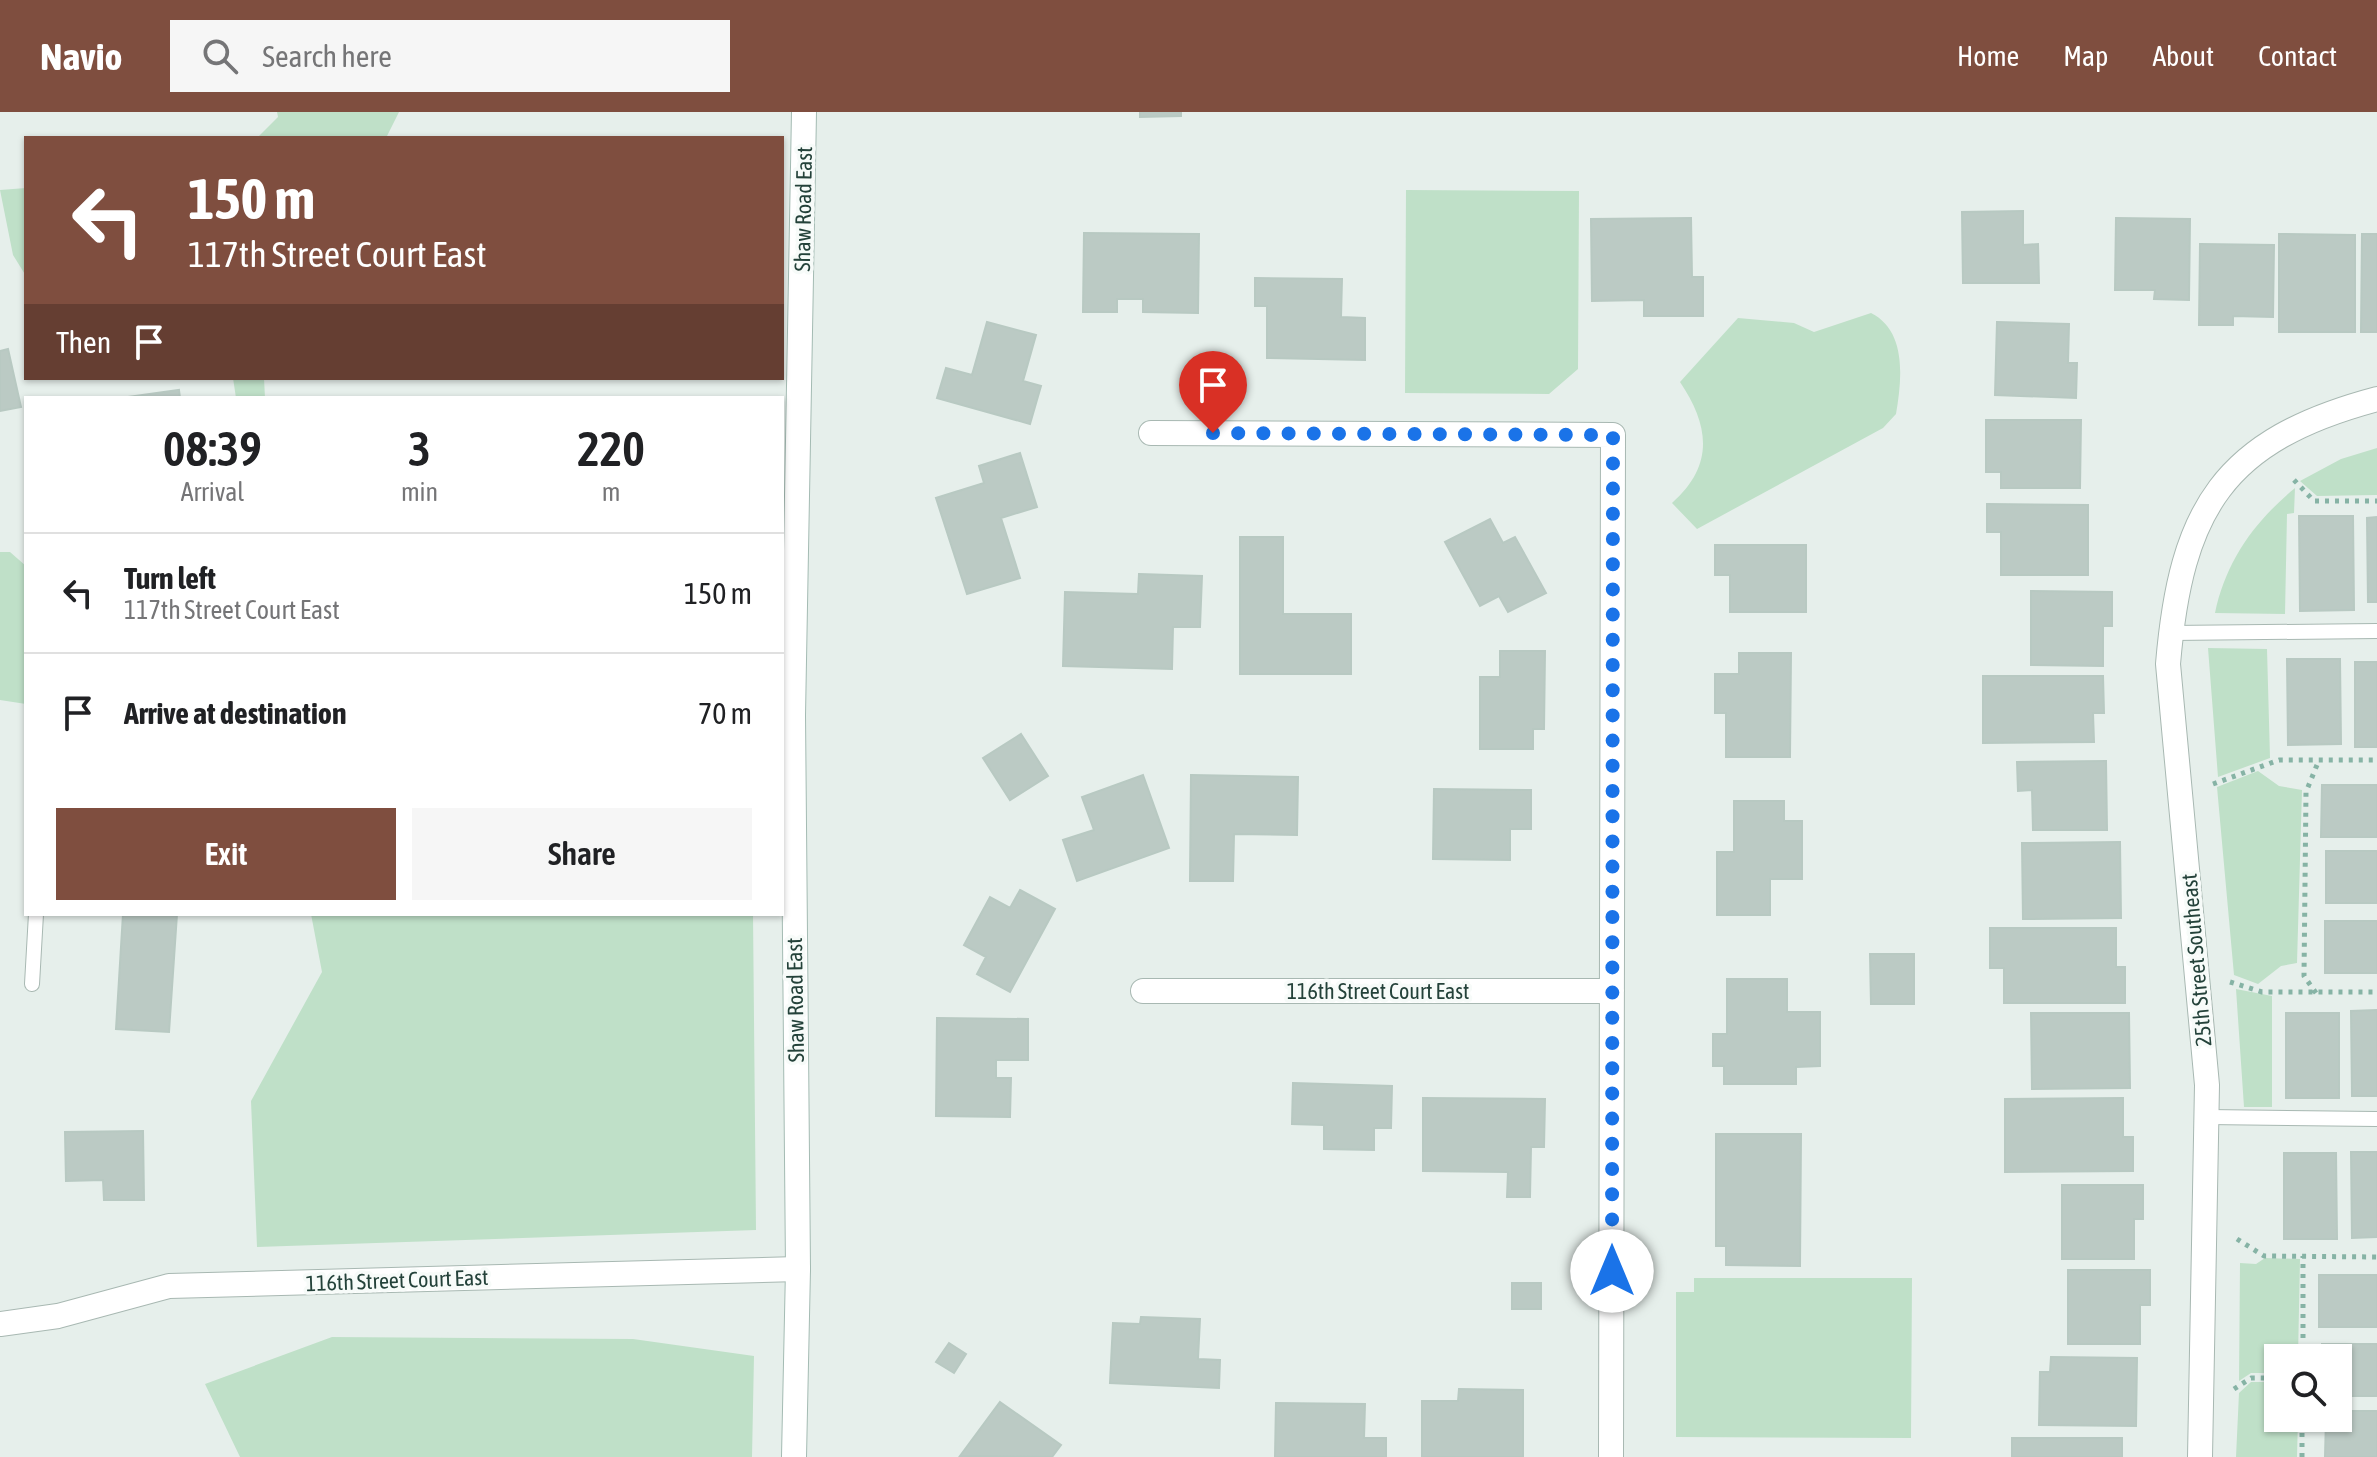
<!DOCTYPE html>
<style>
body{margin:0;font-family:"Asap Condensed",sans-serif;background:#f6f6f6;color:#202124;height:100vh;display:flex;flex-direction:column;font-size:30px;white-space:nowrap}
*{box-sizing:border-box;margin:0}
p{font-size:26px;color:#757577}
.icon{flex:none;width:44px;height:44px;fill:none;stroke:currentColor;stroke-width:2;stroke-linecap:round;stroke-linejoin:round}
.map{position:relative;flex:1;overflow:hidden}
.details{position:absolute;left:24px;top:284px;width:760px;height:520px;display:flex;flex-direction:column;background:#fff;border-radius:0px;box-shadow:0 2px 6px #0004}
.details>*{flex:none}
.guide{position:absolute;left:24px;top:24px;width:760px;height:244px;border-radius:0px;box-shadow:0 2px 6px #0004;background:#7f4e3f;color:#fff;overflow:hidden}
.buttons{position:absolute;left:2264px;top:1232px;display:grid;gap:16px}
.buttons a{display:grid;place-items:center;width:88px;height:88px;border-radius:0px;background:#fff;box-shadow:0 2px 6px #0004;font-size:40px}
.pin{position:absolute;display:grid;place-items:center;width:68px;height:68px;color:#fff;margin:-82px -34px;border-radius:50% 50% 50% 0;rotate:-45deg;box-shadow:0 0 8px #0007}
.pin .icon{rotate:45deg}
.me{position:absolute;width:88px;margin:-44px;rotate:0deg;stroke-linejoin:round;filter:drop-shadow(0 0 6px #0008)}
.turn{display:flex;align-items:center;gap:28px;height:168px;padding:0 32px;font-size:36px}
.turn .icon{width:104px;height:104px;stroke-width:2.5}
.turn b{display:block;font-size:56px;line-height:68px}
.then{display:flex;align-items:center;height:76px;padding:0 32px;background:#0003;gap:16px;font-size:30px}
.eta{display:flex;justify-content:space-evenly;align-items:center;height:136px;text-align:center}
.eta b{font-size:48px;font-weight:600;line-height:56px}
.cta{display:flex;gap:16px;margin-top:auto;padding:16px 32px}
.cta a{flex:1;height:92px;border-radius:0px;background:#7f4e3f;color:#fff;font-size:32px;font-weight:600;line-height:92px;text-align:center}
.cta a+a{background:#f6f6f6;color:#202124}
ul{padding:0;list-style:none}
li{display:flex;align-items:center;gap:24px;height:120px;padding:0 32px;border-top:2px solid #e0e0e0}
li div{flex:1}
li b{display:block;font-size:30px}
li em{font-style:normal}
header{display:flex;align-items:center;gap:48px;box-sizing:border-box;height:112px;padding:0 40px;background:#7f4e3f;color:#fff}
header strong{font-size:38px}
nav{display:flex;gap:44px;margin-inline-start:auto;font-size:28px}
.search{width:560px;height:72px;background:#f6f6f6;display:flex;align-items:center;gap:20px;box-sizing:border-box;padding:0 28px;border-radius:0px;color:#757577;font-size:30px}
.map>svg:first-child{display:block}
.green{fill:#bfe0c8}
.building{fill:#bbcac4;stroke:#b8c9c2;stroke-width:2}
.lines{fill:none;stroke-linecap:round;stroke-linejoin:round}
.service-casing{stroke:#a8b8b2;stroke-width:16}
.minor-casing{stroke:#a8b8b2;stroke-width:26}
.secondary-casing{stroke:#a4bbb3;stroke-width:26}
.path{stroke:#86b3a5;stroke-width:5;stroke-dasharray:4 6;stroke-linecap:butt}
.service{stroke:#fff;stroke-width:14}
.minor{stroke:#fff;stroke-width:24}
.secondary{stroke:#fff;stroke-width:24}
.route{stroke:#1a73e8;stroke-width:14;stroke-dasharray:0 25.2}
.labels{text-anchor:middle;stroke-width:7;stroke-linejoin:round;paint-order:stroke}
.street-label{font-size:22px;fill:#24423a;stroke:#f7fbf9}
</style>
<header>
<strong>Navio</strong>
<div class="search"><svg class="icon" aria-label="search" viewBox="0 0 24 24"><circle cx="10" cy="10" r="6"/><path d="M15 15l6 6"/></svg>Search here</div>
<nav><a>Home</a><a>Map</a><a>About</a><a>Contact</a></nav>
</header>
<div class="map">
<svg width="2377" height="1345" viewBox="0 0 2377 1345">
<rect width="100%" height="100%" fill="#e6efeb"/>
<path class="green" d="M277,0H399L386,26H257L278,5Z
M26,76V164L13,143L0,78Z
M1406,78L1579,79L1578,257L1549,282L1405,281Z
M1871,201C1907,219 1902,267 1896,302L1883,316L1697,417L1672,391C1715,353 1709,313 1680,270L1738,206L1794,211L1814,220Z
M233,266H264L265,286H236Z
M2377,336V383L2317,384L2300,369L2341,347Z
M2295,376L2294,401L2287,402L2285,502L2215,501C2226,449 2254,410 2295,376Z
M0,440H10L26,454V592L0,588Z
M2208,536L2267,537L2270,646L2218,665Z
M2258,659L2279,674L2302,678L2297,851L2281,854L2258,872L2234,863L2217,675Z
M311,802H753L756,1118L257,1135L251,989L322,860Z
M2236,877L2272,884V995H2244Z
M2265,1146L2300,1147L2298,1246H2278V1261H2251L2239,1269L2240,1151L2256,1152Z
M1694,1166H1912L1911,1326L1676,1325V1180H1694Z
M332,1225L633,1227L754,1244L752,1345H240L205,1272Z
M2251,1270H2278V1306H2298L2297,1345H2236L2239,1281Z"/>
<path class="building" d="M1140,0H1181V4L1140,5Z
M2023,99V133L2038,132L2039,171H1963L1962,100Z
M1691,106L1692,165H1703V204H1644V188L1592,189L1591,107Z
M2116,106L2190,107L2189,188L2154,187L2155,178H2115Z
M1084,121L1199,122L1198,201L1143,200V187H1117V200H1083Z
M2279,122L2355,123V220H2279Z
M2362,122H2377V220H2361Z
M2200,132L2274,133L2273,205L2233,204V213H2199Z
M1255,166L1342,167L1341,205L1365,206V248L1267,246V194H1255Z
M987,210L1036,223L1023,269L1041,274L1030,312L937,286L946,256L972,263Z
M1997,210L2069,212L2068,251H2077L2076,286L1995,283Z
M8,237L21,295L0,299V239Z
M179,278L180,286H127V285Z
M1986,308H2081L2080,376H2001V360H1986Z
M1020,341L1037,395L1001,406L1020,466L967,482L936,386L984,371L979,354Z
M1987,392L2088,393V463H2001V420H1987Z
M2299,404H2353L2354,498L2300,499Z
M2377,405V490H2368L2367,406Z
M1490,407L1503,431L1515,425L1546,481L1508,500L1499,484L1480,494L1445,430Z
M1240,425H1283V502H1351V562H1240Z
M1715,433H1806V500H1730V463H1715Z
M1139,462L1202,464L1200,515H1173L1172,557L1063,554L1065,480L1138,482Z
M2031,479L2112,480V514H2103V554L2031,553Z
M1500,539H1545L1544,617H1533V637H1480V565H1500Z
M1739,541H1791L1790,645H1726V601H1715V562H1739Z
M2287,547H2340L2341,632L2288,633Z
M2355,550H2377V635H2355Z
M1983,564H2103L2104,601H2093L2094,630L1983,631Z
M1021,622L1048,664L1010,688L983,646Z
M2106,649L2107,718H2033L2032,678L2018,679L2017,650Z
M1143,663L1169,736L1077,769L1063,728L1094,718L1082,685Z
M1191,663L1298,665L1297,723L1234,722L1233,769H1190Z
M2322,673H2377V725H2321Z
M1434,677L1531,678V717H1510V748L1433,747Z
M1734,689H1784V709H1802V767H1770V803H1717V740H1734Z
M2120,730L2121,806L2023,807L2022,731Z
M2326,739H2377V791H2326Z
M1020,778L1055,797L1010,880L977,862L986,845L964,833L990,785L1010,796Z
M123,802H177L169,920L116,917Z
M2325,809H2377V861H2325Z
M1990,816H2116V855H2125V891H2004V856H1990Z
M1870,842H1914V892H1871Z
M1727,867H1787V900H1820V954L1796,955V972H1724V954H1713V922H1727Z
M2377,898V984H2352L2351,899Z
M2031,901H2129L2130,976L2032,977Z
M2286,901H2339V986H2286Z
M937,906L1028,907V948H996V966H1011L1010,1005L936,1004Z
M1293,971L1392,974L1391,1016H1374V1038L1324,1037V1013L1292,1012Z
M1423,986L1545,987L1544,1035H1531L1530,1085H1507L1508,1060L1423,1059Z
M2123,986V1025H2133V1059L2005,1060V987Z
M143,1019L144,1088H104L103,1068L66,1069L65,1020Z
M1716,1022H1801L1800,1154L1726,1153V1134H1716Z
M2351,1040H2377V1125L2352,1126Z
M2284,1041H2336L2337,1127H2284Z
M2062,1073H2143V1107H2134V1147H2062Z
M2068,1158H2150V1193H2140V1232H2068Z
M2319,1163H2377V1215H2319Z
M1512,1171H1541V1197H1512Z
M1141,1205L1200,1207L1198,1247L1220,1248L1219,1276L1110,1271L1113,1211L1140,1212Z
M949,1231L966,1242L954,1261L936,1250Z
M2322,1232H2377V1284H2338V1246H2322Z
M2051,1245L2137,1246L2136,1314L2039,1313L2040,1260H2050Z
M1459,1277L1523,1278V1345H1422V1289H1458Z
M1000,1290L1061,1333L1052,1345L960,1344Z
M1276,1291L1365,1292L1364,1326H1386V1345H1275Z
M2338,1299H2377V1345H2325L2326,1306H2338Z
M2012,1326H2122V1345H2012Z"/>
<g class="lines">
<g class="service-casing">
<path id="service" d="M2171,521L2377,519
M32,872L36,802
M2207,1005L2377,1007"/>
</g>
<g class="minor-casing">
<path id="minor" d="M1151,321L1613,323L1611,1345
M1143,879H1612
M0,1212L58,1204L169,1174L798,1157
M2200,1345L2207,973L2168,552C2181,397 2223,328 2377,287"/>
</g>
<g class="secondary-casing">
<path id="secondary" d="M794,1345L798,1157L793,603L804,0"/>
</g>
<path class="path" d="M2294,368L2314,389H2377
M2213,672L2279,648H2377
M2230,870L2262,880H2377
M2316,881L2304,864L2306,680L2319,648
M2237,1127L2264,1144L2377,1145
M2303,1246V1144
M2234,1277L2251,1266H2278
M2302,1345V1306"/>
<use href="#service" class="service"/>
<use href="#minor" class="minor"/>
<use href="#secondary" class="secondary"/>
</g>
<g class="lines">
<path class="route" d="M1213,321L1613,323L1612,1159"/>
</g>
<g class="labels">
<g class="street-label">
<text transform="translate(803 97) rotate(-89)" y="8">Shaw Road East</text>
<text transform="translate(2196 848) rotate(-95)" y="8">25th Street Southeast</text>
<text x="1378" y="887">116th Street Court East</text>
<text transform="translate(795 888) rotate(-91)" y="8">Shaw Road East</text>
<text transform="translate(397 1168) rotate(-2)" y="8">116th Street Court East</text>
</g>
</g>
</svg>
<div class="buttons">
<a><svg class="icon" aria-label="search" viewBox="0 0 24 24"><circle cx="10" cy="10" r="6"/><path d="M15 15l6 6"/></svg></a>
</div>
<div class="pin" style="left:1213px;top:321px;background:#d93025"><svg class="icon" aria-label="arrive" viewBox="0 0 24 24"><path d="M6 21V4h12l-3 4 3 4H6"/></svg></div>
<svg class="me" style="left:1612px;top:1159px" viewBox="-20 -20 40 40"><circle r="19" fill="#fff"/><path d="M0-13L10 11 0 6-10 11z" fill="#1a73e8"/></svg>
<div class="guide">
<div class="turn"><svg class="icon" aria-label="left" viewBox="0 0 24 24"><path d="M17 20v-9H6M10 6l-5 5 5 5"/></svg><div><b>150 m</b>117th Street Court East</div></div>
<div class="then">Then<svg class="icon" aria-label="arrive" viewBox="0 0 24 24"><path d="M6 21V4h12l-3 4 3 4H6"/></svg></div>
</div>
<section class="details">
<div class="eta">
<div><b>08:39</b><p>Arrival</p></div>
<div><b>3</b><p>min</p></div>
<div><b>220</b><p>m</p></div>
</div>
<ul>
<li><svg class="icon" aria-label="left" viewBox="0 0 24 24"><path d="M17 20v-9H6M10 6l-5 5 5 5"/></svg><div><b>Turn left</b><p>117th Street Court East</p></div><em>150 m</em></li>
<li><svg class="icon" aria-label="arrive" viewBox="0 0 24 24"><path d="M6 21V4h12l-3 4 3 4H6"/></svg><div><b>Arrive at destination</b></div><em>70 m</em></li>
</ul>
<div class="cta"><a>Exit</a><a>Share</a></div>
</section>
</div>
